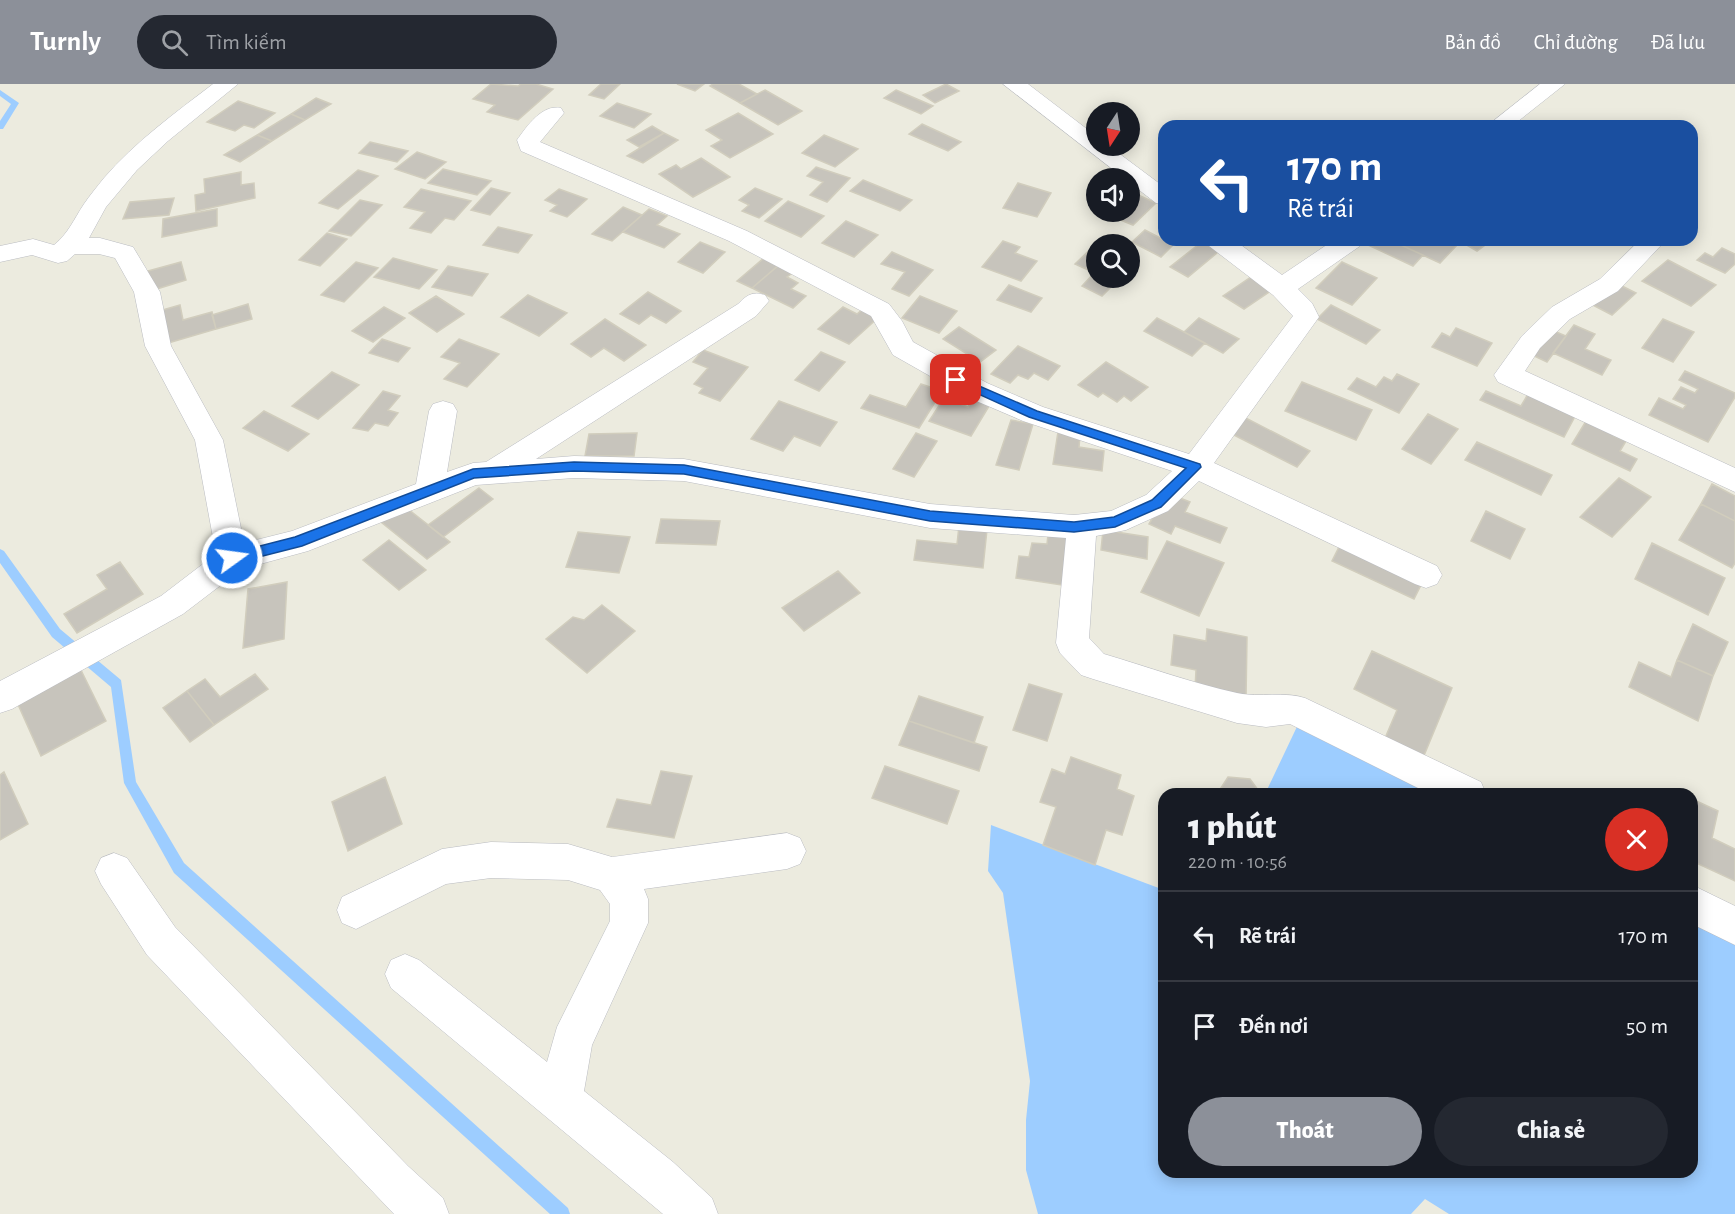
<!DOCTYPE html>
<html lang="vi">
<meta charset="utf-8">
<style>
body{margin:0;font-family:"Alegreya Sans",sans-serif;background:#242831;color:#f1f3f6;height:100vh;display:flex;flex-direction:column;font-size:22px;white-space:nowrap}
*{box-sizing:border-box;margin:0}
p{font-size:20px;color:#9ea1a6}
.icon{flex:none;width:33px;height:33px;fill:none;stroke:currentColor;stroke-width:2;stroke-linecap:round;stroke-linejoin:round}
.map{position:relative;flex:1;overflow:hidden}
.details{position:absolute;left:1158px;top:704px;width:540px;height:390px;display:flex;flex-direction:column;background:#171b24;border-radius:18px;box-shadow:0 3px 15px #0003}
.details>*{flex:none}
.guide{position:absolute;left:1158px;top:36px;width:540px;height:126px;border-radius:18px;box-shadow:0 3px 15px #0003;background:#1a4fa0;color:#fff;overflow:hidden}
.needle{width:39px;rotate:192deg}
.controls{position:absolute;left:1086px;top:18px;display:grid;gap:12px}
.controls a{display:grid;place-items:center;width:54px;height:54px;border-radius:50%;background:#171b24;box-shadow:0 3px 15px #0003;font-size:30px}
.pin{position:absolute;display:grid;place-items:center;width:51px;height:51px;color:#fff;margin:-26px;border-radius:12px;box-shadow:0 3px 9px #0006}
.me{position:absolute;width:66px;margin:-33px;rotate:76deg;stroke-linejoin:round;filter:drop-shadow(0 0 4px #0008)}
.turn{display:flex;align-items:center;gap:21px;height:126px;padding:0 30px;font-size:27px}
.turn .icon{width:78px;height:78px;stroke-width:2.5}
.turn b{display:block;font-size:42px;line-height:51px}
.round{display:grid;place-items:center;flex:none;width:63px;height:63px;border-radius:32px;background:#242831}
.overview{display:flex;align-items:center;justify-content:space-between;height:102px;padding:0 30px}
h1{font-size:36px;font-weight:800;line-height:45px}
.cta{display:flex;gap:12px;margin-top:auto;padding:12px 30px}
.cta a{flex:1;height:69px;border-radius:36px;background:#8c9099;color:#fff;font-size:24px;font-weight:800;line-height:69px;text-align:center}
.cta a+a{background:#242831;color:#f1f3f6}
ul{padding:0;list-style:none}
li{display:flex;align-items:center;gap:18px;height:90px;padding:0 30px;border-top:2px solid #363941}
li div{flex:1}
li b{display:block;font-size:22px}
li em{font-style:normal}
header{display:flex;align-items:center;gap:36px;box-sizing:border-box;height:84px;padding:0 30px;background:#8c9099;color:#fff}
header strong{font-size:28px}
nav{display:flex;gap:33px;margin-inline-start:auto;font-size:21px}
.search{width:420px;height:54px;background:#242831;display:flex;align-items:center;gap:15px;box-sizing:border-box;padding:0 21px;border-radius:33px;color:#9ea1a6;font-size:22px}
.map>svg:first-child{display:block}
.water{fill:#9dcdff}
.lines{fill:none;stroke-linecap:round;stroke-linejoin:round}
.stream{fill:#9dcdff;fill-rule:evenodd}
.building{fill:#c7c4bc;stroke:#d1cdbd;stroke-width:1.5}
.street-casing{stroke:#babcc2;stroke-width:1}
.street{fill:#fff;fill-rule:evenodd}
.route{fill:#1a73e8;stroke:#114b97;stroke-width:1.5}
</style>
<header>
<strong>Turnly</strong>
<div class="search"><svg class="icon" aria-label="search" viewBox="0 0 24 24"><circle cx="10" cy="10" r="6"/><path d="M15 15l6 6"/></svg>Tìm kiếm</div>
<nav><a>Bản đồ</a><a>Chỉ đường</a><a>Đã lưu</a></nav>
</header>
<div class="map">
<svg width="1735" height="1130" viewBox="0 0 1735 1130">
<rect width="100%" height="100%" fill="#ecebdf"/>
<path class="water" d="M1303,630L1452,710H1265Z
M991,741L1164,806V1088H1692V837L1735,860V1130H1449L1425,1115L1411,1130H1038L1026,1086V1036L1030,997L1003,809L988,787Z"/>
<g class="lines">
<path class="stream" d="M0,6L19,19L3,45H0V37L11,20L0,12Z
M0,465L4,467L60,545L121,596L136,698L184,779L568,1124L570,1130H550L174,789L124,699L111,603L52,553L0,479Z"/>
</g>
<path class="building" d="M491,0L518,2L521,0H536L553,5L518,36L487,28L495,21L473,15Z
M601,0H620L604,15L589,11Z
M677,0H704L695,7Z
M713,0H739L757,10L740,19L710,2Z
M946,0L959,7L935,19L923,11Z
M765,6L802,27L778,41L740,19Z
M896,6L933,22L921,30L884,14Z
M316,14L331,20L305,36L291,30Z
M238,17L275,29L254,44L244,41L235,47L207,38Z
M617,19L651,30L634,44L600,32Z
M738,29L773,50L730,74L711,62L722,56L706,46Z
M291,30L305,36L272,57L257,51Z
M922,40L961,58L948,67L909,50Z
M652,42L664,49L639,63L627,56Z
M664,49L678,56L643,79L627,72Z
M257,51L272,57L240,78L224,71Z
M824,51L858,65L835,83L802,69Z
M370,58L408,67L397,78L359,69Z
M417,68L446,78L425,95L395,85Z
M701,74L730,93L693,113L659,90L676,81L681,85Z
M816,83L850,94L827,118L810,111L823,98L807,92Z
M443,85L491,97L477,111L428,99Z
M358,86L378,92L338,125L319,119Z
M241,88V101L254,99L255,114L196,127L195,111L205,109L204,95Z
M863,96L912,116L900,127L850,107Z
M1018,99L1051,109L1037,133L1003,124Z
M491,104L510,109L490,131L471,126Z
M755,104L782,115L759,134L742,127L749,121L739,116Z
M421,105L471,117L454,136L445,134L431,149L410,144L425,128L404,123Z
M559,105L587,115L567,133L550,127L557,121L545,116Z
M1136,110L1156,119L1133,141L1113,133L1119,128H1130V117Z
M174,114L169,131L123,135L130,118Z
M360,116L382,121L351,152L329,147Z
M788,117L824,132L801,153L765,137Z
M623,123L642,131L612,157L592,150Z
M217,125V142L162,153L163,135Z
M649,125L667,132L657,141L680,150L664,164L623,148Z
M846,137L878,151L854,173L822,159Z
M498,143L532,151L518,169L483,161Z
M1145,146L1164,156L1174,160L1161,173L1132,158Z
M327,149L347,155L320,182L299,176Z
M1104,152L1123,160H1096L1095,189L1075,180Z
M1204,156L1223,164L1188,193L1170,183Z
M1370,156H1390L1423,171L1413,182L1366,160Z
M1390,156H1449L1458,160L1440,179Z
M1458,156H1492L1477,167Z
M1003,157L1020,163L1015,169L1037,177L1021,197L982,183Z
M700,158L725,168L703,189L678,178Z
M1722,164L1735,170V180L1725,189L1697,176L1705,169L1713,173Z
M892,168L933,186L909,212L892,205L905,188L881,180Z
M393,174L437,186L419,205L374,193Z
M764,174L779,181L752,204L737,197Z
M1668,176L1716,201L1691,222L1642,197Z
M181,178L186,196L147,208L137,190Z
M356,178L378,184L344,218L321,211Z
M1342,178L1377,194L1352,221L1316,204Z
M779,181L794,188L787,193L798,199L791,205L806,212L793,224L752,204Z
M448,182L488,190L472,212L432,203Z
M1096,187V194H1120L1102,212L1082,202Z
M1254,191L1275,204L1244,225L1223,212Z
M1616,199L1636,209L1612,231L1591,220Z
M1009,201L1042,214L1031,228L997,216Z
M648,208L681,227L666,239L651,231L639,240L620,230Z
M528,211L567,229L539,252L501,233Z
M436,212L464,230L437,248L409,229Z
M920,212L957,227L939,249L902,234Z
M248,220L252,235L216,245L212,231Z
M180,221L183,236L212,228L216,245L158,262L152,229Z
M1331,221L1380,246L1366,260L1317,235Z
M384,223L405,234L373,258L352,247Z
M843,223L857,230L864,224L880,232L849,260L818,245Z
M1157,234L1184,248L1205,259L1192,272L1144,247Z
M1199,234L1239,255L1223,269L1184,248Z
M605,235L646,261L624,277L604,264L591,273L571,260Z
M1663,235L1694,248L1673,278L1642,264Z
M1574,241L1595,250L1585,265L1611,276L1602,291L1553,269Z
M959,243L996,266L980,278L943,255Z
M1456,244L1492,259L1477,282L1432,263L1442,249L1450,253Z
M1547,244L1566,252L1547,278L1528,269Z
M382,255L410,264L398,278L369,269Z
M459,255L499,270L467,303L444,295L460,279L441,273Z
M1018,262L1060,282L1048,296L1034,289L1028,295L1018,291L1010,299L991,290Z
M703,266L748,283L720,317L699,309L703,304L694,300L708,284L693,278Z
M821,268L845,278L819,307L795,296Z
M1106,278L1148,303L1131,317L1124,312L1117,318L1103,309L1098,313L1078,301Z
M1685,287L1735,309V313L1708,358L1649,331L1659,314L1683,325L1686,321L1673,315L1681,303L1695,309L1698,305L1679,296Z
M332,288L359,301L318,335L292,322Z
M1397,290L1419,300L1399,329L1348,305L1357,294L1376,303L1384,293L1392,297Z
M1302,298L1372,326L1356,356L1285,327Z
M921,300L942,307L919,344L861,324L870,311L906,323Z
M383,307L400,312L388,326L398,329L388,342L375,339L368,347L353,344Z
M1486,307L1521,322L1528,310L1580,323L1564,353L1480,316Z
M975,313L991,319L971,352L929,337L944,314L968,323Z
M779,317L837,338L820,362L794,352L783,367L751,355Z
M264,327L309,350L288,367L243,344Z
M1236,329L1310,367L1297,383L1222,345Z
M1591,329L1614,352L1626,357L1620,367L1637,375L1630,387L1572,360Z
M1428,330L1458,345L1431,380L1402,365Z
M1011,336L1033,340L1019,386L996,381Z
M1058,348L1080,352L1079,363L1104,367L1102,387L1053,380Z
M637,349L634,372H585L589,350Z
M916,349L937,357L914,393L893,385Z
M1477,358L1552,391L1541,411L1465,376Z
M1619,394L1651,413L1612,453L1580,433Z
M1712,400L1735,412V437L1701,420Z
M479,404L493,415L443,453L428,441Z
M1167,409L1190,418L1185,428L1227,444L1220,459L1175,442L1171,450L1149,440Z
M1701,420L1735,437V479L1732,484L1679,456Z
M404,422L450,458L427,475L381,438Z
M1486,427L1525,445L1510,475L1471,457Z
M960,433L988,436L983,484L914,476L917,456L957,460Z
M661,435L720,437L716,461L656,459Z
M1049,441L1074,443L1068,502L1016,494L1019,472L1029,473L1032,459L1047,460Z
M1103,446L1148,453L1147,475L1101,466Z
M578,448L630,453L619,489L566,483Z
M1344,453L1426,491L1414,515L1332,477Z
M389,456L426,486L399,506L363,476Z
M1167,457L1224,479L1199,532L1141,508Z
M1652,459L1725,494L1708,531L1635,495Z
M120,478L143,510L77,549L64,530L107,505L97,491Z
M838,487L860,509L804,547L782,524Z
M287,498L284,555L243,564L248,505Z
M602,521L635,547L587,589L546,555L573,533L584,536Z
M1693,540L1728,558L1713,592L1677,576Z
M1207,545L1247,553L1246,615L1195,606L1196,586L1171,581L1174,551L1206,557Z
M1372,567L1452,604L1418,686L1380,666L1397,626L1354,605Z
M75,574L106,637L41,672L12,607Z
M1677,576L1713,592L1698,637L1629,603L1639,578L1671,593Z
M255,590L268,605L214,641L187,607L205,595L220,613Z
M1029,600L1062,610L1047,657L1013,646Z
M187,607L214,641L190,658L163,624Z
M919,612L983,633L974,659L909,637Z
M909,637L987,663L979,687L899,661Z
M1071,673L1121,691L1117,705L1134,712L1122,751L1106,746L1095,781L1043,761L1056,723L1040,718L1052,685L1065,690Z
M885,682L959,707L947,740L872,714Z
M661,687L692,692L674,754L607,743L617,715L651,721Z
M4,688L28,740L0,756V691Z
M385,693L402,740L348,767L332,718Z
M1228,693L1250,695L1261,710H1217Z
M1692,715L1718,727L1712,754L1735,765V797L1692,777Z"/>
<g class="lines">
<g class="street-casing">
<path id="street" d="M213,0H238L168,57L137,86L106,123L89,154H100L133,163L160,208L171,262L223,356L244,459L292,447L416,400L429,327L433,320L443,317L453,320L457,327L447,388L473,379L486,378L738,220C747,211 752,207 765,211L769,217L756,232L536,375L574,372L684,375L930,420L1074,431L1111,427L1146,411L1172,387L1023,337L967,313L893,271L871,232L729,157L521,67L517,56C527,42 542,20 561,24L564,29L540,58L747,147L889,220L902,237L913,258L987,299L1043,323L1189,370L1293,232L1273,211L1209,162L1206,156H1234L1282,191L1334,156H1363L1360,162L1298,205L1312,219L1319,233L1214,379L1437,482L1442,491L1437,500L1426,504L1415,500L1199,397L1168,427L1126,446L1096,452L1089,554L1104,570C1148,583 1192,599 1237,609C1260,614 1285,607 1305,614L1481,698L1486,710H1430L1290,640L1266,643L1237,639L1093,595L1081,591L1060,569L1056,559L1066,454L930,444L684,397L574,394L476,401L308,467L242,485L183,530L12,625L0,629V597L161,512L216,470L195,356L145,262L134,208L115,174L99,170H75L67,177L58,179L32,171L0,178V162L33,155L54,161C68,150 74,135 84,120C90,111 97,103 104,94C135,58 175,29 213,0Z
M1003,0H1028L1096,52V62H1109L1164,103V121L1156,119L1130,99V94H1124Z
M1540,0H1565L1512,42H1487Z
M1640,156H1666L1618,207L1570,235L1540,264L1525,287L1735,384V408L1498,298L1494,291L1522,252L1552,223L1600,195Z
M787,749L800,754L806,767L800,780L787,785L644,805L648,815V839L592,961L584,1007L673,1078L712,1114L718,1130H663L391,904L385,890L391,876L405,870L419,876L547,978L557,943L610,837V820L600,806L568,796L491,794L446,800L356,845L342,839L337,826L342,813L442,765L491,758L568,760L612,773Z
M114,769L127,774L175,843L408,1082L443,1114L449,1130H394L147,871L101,800L95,787L101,774Z
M1692,801L1735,822V861L1692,840Z"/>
</g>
<use href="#street" class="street"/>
</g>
<path class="route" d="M956,292L1037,327L1200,380L1201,383L1161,423L1115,443L1074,448L930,437L684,390L574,387L474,394L302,462L232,480L226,474L232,469L295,453L473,385L574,378L684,381L930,427L1074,438L1114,433L1152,416L1186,384L1029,333L952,298V293Z"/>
</svg>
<div class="controls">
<a><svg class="needle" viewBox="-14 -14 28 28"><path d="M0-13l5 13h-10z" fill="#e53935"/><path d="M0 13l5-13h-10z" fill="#9ea1a6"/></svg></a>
<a><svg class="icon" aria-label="sound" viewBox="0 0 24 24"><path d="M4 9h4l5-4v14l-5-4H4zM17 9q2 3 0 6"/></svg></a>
<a><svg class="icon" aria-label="search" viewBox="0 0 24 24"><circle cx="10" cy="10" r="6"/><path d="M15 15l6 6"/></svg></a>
</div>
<div class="pin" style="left:956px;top:296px;background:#d93025"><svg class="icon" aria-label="arrive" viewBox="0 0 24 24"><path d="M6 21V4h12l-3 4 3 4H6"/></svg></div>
<svg class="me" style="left:232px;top:474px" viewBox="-20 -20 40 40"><circle r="17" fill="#1a73e8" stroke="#fff" stroke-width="3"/><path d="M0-11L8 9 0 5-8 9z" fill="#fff"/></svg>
<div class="guide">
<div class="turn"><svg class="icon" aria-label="left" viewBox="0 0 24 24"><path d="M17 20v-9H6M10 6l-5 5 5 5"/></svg><div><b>170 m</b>Rẽ trái</div></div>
</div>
<section class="details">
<div class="overview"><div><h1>1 phút</h1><p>220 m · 10:56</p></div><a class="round" style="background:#d93025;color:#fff"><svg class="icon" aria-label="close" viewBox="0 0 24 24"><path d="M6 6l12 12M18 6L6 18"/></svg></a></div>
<ul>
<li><svg class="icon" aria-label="left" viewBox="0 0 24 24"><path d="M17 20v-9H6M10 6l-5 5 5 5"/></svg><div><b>Rẽ trái</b></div><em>170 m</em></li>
<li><svg class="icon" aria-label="arrive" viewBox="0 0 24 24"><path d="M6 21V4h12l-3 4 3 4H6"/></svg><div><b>Đến nơi</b></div><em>50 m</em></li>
</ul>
<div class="cta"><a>Thoát</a><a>Chia sẻ</a></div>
</section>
</div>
